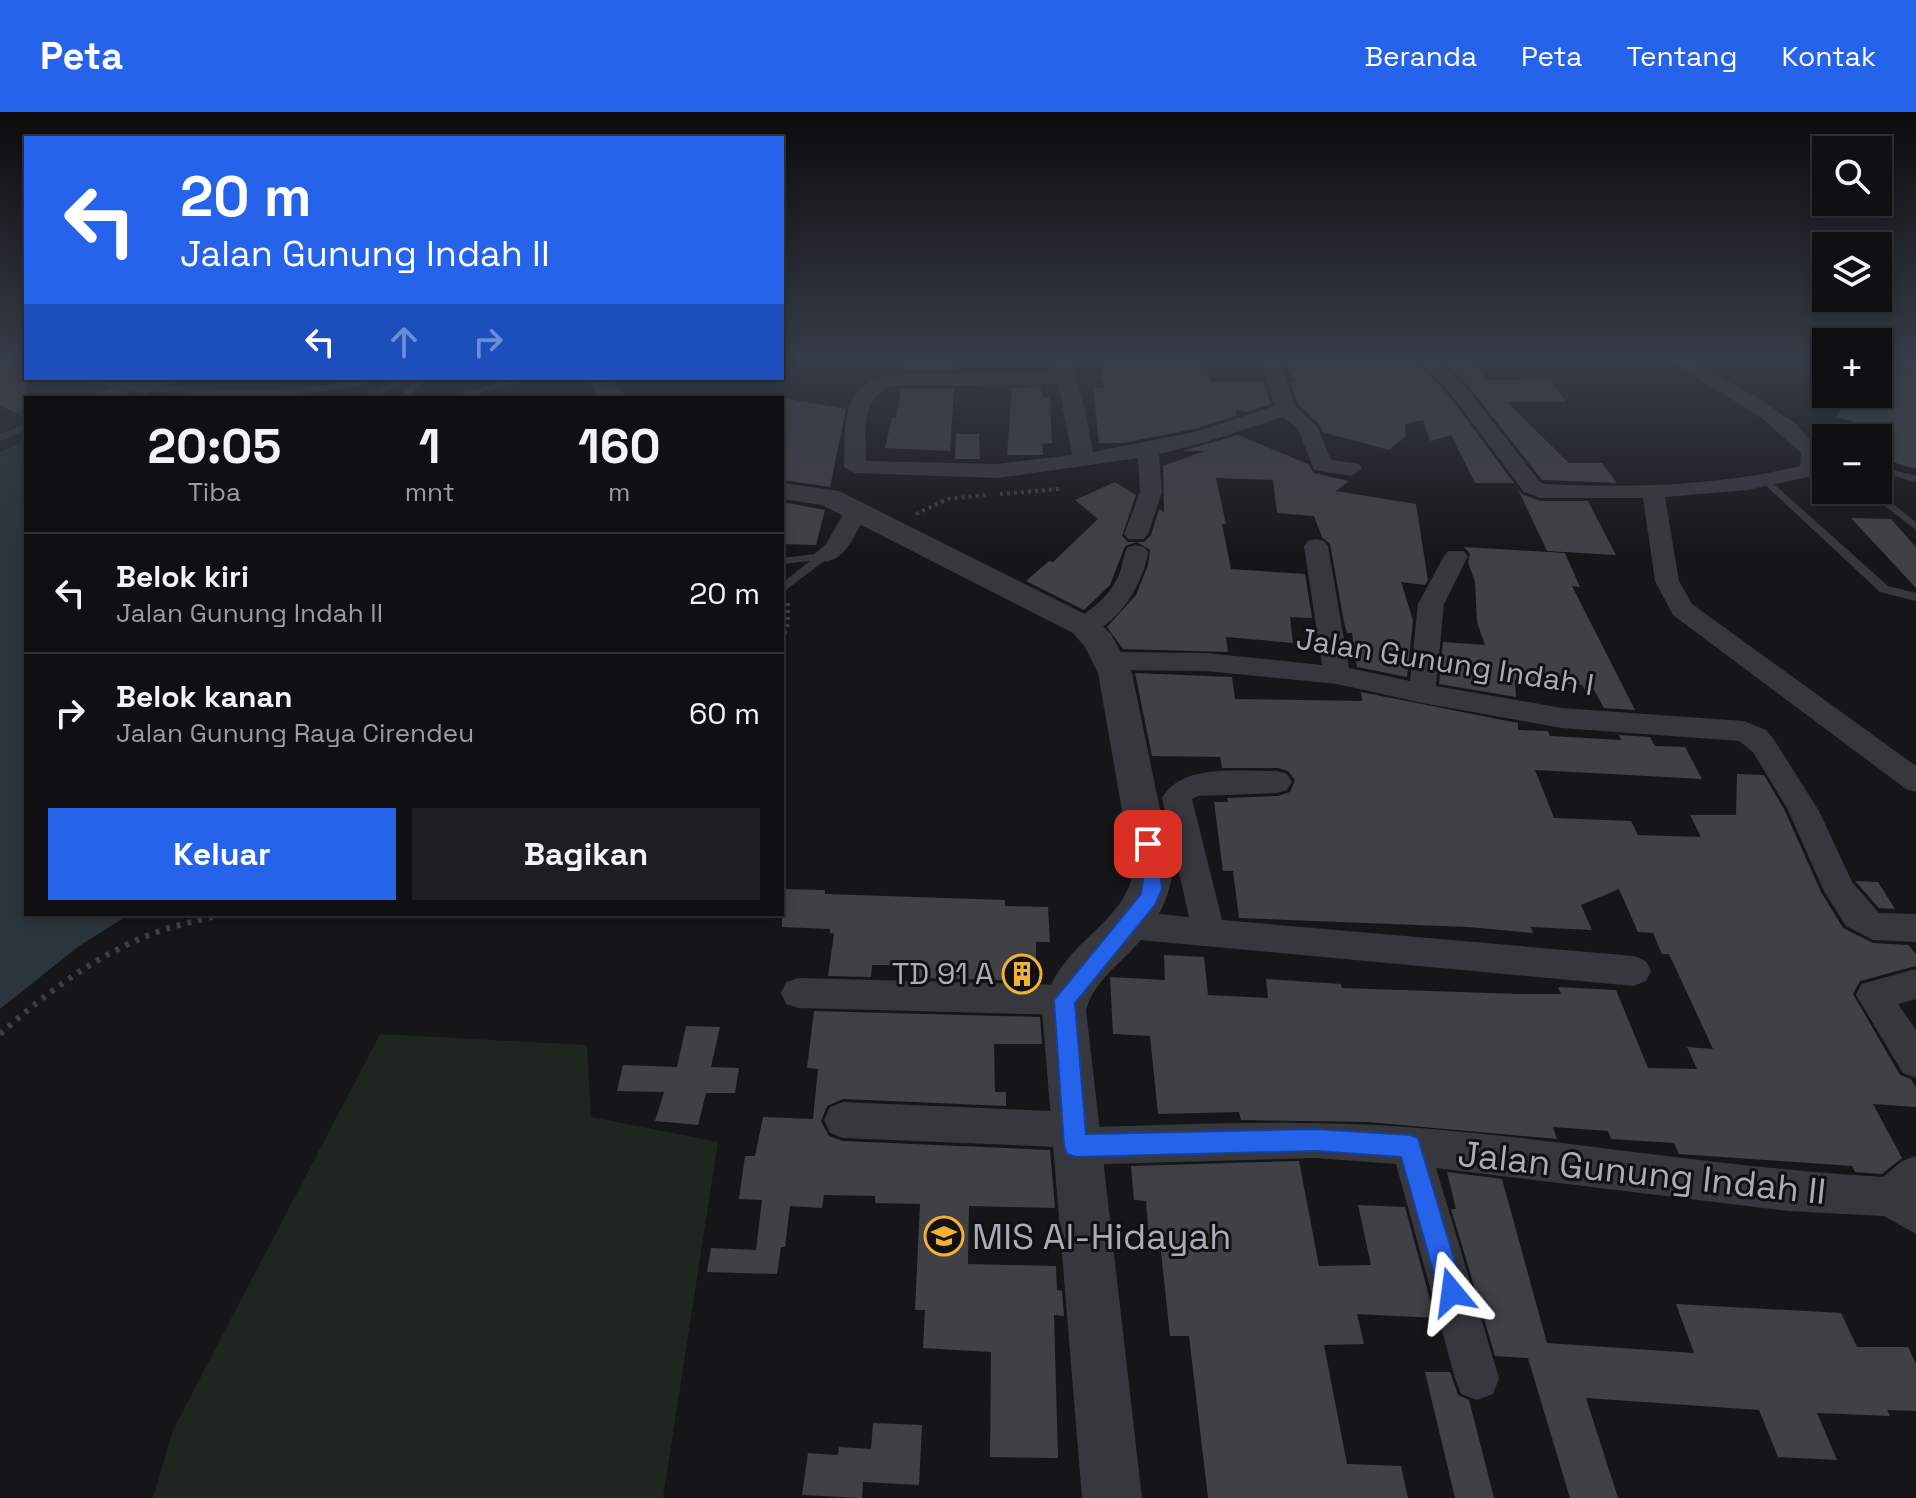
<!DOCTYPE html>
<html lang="id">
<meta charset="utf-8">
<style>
body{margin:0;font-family:"Space Grotesk",sans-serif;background:#1e1e20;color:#f1f3f6;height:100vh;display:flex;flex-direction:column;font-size:30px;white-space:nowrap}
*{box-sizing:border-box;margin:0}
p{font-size:26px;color:#9c9d9f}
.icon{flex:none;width:44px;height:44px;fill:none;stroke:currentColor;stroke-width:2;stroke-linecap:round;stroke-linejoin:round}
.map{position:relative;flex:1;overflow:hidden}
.details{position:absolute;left:24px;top:284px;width:760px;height:520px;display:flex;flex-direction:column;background:#101012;border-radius:0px;box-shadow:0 4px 12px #0003,0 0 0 2px #303032}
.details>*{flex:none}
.top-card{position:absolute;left:24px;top:24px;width:760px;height:244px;border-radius:0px;box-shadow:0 4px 12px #0003,0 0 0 2px #303032;background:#2563eb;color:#fff;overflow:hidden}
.controls{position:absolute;left:1812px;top:24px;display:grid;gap:16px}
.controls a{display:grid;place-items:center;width:80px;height:80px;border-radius:0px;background:#101012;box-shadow:0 4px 12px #0003,0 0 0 2px #303032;font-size:40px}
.pin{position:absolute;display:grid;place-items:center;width:68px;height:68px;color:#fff;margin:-34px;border-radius:16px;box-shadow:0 4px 12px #0006}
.me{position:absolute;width:88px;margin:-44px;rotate:344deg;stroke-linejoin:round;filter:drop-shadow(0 0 6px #0008)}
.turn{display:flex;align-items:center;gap:28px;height:168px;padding:0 24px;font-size:36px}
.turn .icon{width:104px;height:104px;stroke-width:2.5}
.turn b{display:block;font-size:56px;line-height:68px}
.lanes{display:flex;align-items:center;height:76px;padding:0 24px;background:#0003;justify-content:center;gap:40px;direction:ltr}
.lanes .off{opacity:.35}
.eta{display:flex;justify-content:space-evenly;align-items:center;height:136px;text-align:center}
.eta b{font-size:48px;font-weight:700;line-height:56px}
.cta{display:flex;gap:16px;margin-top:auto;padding:16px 24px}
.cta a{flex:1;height:92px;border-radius:0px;background:#2563eb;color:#fff;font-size:32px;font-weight:700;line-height:92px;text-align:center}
.cta a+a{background:#1e1e20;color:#f1f3f6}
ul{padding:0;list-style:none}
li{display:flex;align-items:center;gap:24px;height:120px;padding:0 24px;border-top:2px solid #303032}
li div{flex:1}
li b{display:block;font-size:30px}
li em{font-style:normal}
header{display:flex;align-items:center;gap:48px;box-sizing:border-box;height:112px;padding:0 40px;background:#2563eb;color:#fff}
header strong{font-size:38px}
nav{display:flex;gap:44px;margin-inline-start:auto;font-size:28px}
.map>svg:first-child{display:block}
.built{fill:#222225}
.green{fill:#1e261f}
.water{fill:#2c353c}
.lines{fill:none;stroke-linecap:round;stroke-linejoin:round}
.stream{stroke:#2c353c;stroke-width:6}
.building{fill:#404145}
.path-far1{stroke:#3d3f44;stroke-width:4;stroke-dasharray:3 4;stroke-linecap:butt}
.path{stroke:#3d3f44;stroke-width:6;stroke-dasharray:4 7;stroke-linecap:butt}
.service{fill:#37383d;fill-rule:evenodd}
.minor{fill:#37383d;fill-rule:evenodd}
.tertiary{fill:#37383d;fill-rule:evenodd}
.route{fill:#2563eb;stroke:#184099;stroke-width:2}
.labels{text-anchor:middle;stroke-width:6;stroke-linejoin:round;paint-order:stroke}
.street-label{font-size:30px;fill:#a8adb8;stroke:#111113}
.poi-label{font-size:30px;fill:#a8adb8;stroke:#111113;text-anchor:end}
.near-street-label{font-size:36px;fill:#a8adb8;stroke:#111113}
.near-poi-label{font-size:36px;fill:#a8adb8;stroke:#111113;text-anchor:start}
</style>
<header>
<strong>Peta</strong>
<nav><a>Beranda</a><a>Peta</a><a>Tentang</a><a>Kontak</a></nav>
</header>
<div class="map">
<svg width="1916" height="1386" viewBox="0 0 1916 1386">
<rect width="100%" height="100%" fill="#161618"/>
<path class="built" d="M0,248L26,266H95L130,281L121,286H26V328L0,340Z"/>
<path class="green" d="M380,922L587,933L591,1005L718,1030L663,1386H153L173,1318Z"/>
<path class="water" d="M26,328V802H130L79,834L0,897V340Z"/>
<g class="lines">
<path class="stream" d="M366,286L407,266"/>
</g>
<path class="building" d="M0,248H26V305L0,294Z
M906,248H957L956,258L904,259Z
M1098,248L1202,249L1211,270H1264L1271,292L1246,300L1237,298L1235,304L1194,317L1123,331H1099L1093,275L1105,276Z
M1283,248H1416L1449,284L1514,371H1475L1451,323L1430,329L1423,308L1405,312L1406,324L1389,338L1323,320L1319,312L1298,292L1290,270H1295Z
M1443,248H1474L1487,268L1550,267L1567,290H1507L1569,351H1602L1617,371L1542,368L1467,272Z
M1878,248H1916V357L1878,346V326H1854L1860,312L1836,305L1848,282H1878Z
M1040,275L1043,285H1050L1052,331L1042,332L1043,343H1007L1012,276Z
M954,276L950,339L885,336L892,306H896L901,277Z
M782,286L846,297L830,375L782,368Z
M956,322H979L980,347H955Z
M1238,323L1308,352L1314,361L1349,369L1336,379L1416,392L1428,468L1425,473L1401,470L1413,508L1407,565L1357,555L1352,521H1347L1344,510L1330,432L1322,425L1314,404L1277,401L1273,368L1216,366L1226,412H1222L1231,457L1305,462L1312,506L1290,505L1293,531L1226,525L1228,540L1123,537L1107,515L1136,483L1148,453L1150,438L1137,430L1125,434L1110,473L1084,498L1026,469L1049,449L1053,450L1098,407L1075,388L1115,370L1136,383L1122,424L1128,430H1144L1151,423L1159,397L1164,400L1163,354L1205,339H1182Z
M1518,377L1523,383L1541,389H1588L1616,443L1547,439Z
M782,390L825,398L816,433L782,432Z
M1851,406L1891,407L1916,435V476Z
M1464,435L1565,441L1580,475L1572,474L1635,598L1604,596L1594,578H1585L1582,573L1515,568L1516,585L1439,572L1443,530L1485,533L1477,510L1475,470L1468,450L1470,442Z
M1135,561L1232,565L1235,587L1362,589L1361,580L1518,611V618L1548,619L1550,624L1621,628L1619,623L1650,625L1655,634L1685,635L1702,667L1535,658L1554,706L1631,709L1638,723L1701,725L1690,703H1736L1737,662L1764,663L1784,697L1821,780L1843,816L1873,831L1908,833L1916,842V854L1860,869L1853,882L1900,963L1911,967L1916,976V995L1873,992L1902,1046L1882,1062L1855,1060L1852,1054L1679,1042L1674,1031L1611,1027L1608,1019L1553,1015L1557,1027L1368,1010L1241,1008L1239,1000L1158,1002L1150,924L1113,922L1110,865L1165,868L1164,843L1204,845L1208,883L1268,886L1266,867L1341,872L1342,876L1519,882H1561L1558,875L1616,878L1648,956L1697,957L1687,935L1713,937L1669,842H1662L1653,821L1638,820L1619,777L1581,793L1592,818L1531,815L1533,821L1468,815L1239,806L1233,759H1223L1214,690H1228L1227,686L1278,684L1290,680L1295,668L1288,659L1278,656H1222L1220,645L1152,644Z
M1855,769L1878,770L1895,797L1879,796Z
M782,777L825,778V782L1005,788V794L1048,795L1050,830H1036V869L916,866L917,853H872L871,865L828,864L834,822L830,821V817L782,815Z
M814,899L1040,905L1042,932H994L995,980H1006V994L843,987L827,994L821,1009L829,1024L843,1029L1050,1038L1055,1096L969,1094L968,1152L1056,1154L1057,1178L1062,1179L1064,1204L1054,1203L1058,1346L990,1345L991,1240L923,1236L925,1198H915L920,1092L875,1091V1084L824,1083L822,1096L790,1094L785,1135H781L777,1162L707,1160L711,1136L756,1138L762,1088L739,1087L745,1044H755L763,1005L813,1007L818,957L807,956Z
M686,914L720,915L711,955L739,956L735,981H706L698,1013L655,1009L664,980L617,979L623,953L677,955Z
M1299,1049L1319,1154L1371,1153L1358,1093L1405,1095L1435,1206L1357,1202L1364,1232L1324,1233L1347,1352L1401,1354L1408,1386H1208L1189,1224H1170L1161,1140H1150L1146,1089L1134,1088L1131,1054Z
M1447,1060L1502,1067L1547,1231L1694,1241L1676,1192L1841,1201L1857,1235H1908L1916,1252V1299L1887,1298L1890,1304L1817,1301L1837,1348L1778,1345L1759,1298L1586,1286L1618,1386H1570L1528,1246L1495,1244L1451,1097H1456Z
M1425,1260H1450L1458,1283L1469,1288L1494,1386H1455Z
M873,1311L922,1313L919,1373L863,1370L862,1386L802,1383L808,1341L838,1343L839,1335L871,1337Z"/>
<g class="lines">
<path class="path-far1" d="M1000,382L1059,377
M916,402L948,387L986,383
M782,528L788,512V490"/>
<path class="path" d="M0,922C47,880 97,842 157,820C179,812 202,808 224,802"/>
<path class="service" d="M364,266H380C368,272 351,275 338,277C274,287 209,282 145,279L140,276L145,273C218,277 292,283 364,266Z
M418,266H428L408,286H398Z
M519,266H536L459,286L454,283Z
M121,270L126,273L121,277L138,286H126L113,280L100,286H87Z
M26,312V318L0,329V322Z
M1878,354L1916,364V370L1878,360Z
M1765,364L1888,474L1916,481V489L1880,480L1761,369L1760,367Z
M1864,378H1875L1916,410V418Z
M824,441L828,442V446L782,481V471L810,449L782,452V446Z"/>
<path class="minor" d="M1052,248H1071L1086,301L1093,340L1195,320L1275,294L1260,248H1279L1295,294L1317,314L1331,348L1359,352L1362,357L1351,364L1314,358L1298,317L1283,305L1209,329L1159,342L1162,380L1148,422L1144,427H1128L1124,422L1140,380L1138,346L998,366L855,361L844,355C846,313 839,275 889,262L1055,260ZM1058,272L1072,343L998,352L866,349C866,320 859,287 892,274Z
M1419,248H1439L1465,274L1540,370L1545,372C1630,376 1717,374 1800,354L1801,341L1763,307L1669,248H1692L1758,286L1796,312L1823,343V352L1817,363L1747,378L1665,385L1679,469L1692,492L1916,654V680L1906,677L1673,503L1655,469L1643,386H1541L1524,380L1451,282Z
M84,266H124L143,270L151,266H177L174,270L145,282L87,270Z
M857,390L865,392L868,397C857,418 845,456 816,449L812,444L826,432L849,392Z
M1316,427L1324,429L1328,434L1349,556L1410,569L1418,492L1444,444L1448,439H1464L1468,444L1444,492L1436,574L1562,596L1744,609L1766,618L1773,626L1819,699L1852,770L1879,801L1916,802V830L1873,828L1846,814L1824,779L1787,696L1753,640L1739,629L1562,616L1422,591L1337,572L1206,559L1111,558L1102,555L1098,549L1102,543L1111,540L1206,541L1322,553L1304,434L1308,429Z
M1136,433L1144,435L1148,440C1145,470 1111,529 1075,520L1071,514L1075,508C1094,496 1112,482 1120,460C1123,451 1123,443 1128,435Z
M1277,659L1287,662L1292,670L1287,678L1277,681L1198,684L1192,687L1222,808L1634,844L1646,849L1651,859L1646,869L1634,874L1129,827L1117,823L1113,813L1117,803L1129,799L1189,805L1162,686C1182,650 1241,660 1277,659Z
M1916,857V887L1898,892L1916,918V966L1903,961L1856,883L1861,872Z
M798,866L1065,873L1077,877L1082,888L1077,899L1065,903L798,896L786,892L781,881L786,870Z
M843,990L1074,1000L1087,1005L1092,1015C1197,1012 1302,1007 1407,1015C1566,1027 1723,1056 1883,1065L1902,1049L1916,1044V1122L1884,1104L1788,1099L1436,1056L1499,1266L1493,1282L1477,1288L1461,1282L1455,1266L1396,1052L1315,1046L1076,1053L1062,1047L1057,1035L843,1026L830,1021L824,1008L830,995Z"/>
<path class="tertiary" d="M587,266H611L627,286H598Z
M782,371L839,379L1095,507L1111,522L1132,561L1173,761C1168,787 1158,809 1140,829C1121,851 1094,869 1086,898L1142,1386H1082L1042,898C1047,882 1052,867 1063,853C1087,820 1124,803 1133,761L1098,561L1085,535L1073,521L822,393L782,387Z"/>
</g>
<linearGradient id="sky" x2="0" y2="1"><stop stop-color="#0c0c0d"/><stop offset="0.56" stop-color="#363c48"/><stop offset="1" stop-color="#363c48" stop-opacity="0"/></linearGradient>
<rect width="1916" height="442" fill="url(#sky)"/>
<path class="route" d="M1148,725L1157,732L1162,777L1155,793L1075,891L1086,1022L1315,1017L1410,1023L1418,1026L1464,1180L1461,1189L1452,1193L1443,1189L1439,1180L1401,1045L1315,1039L1076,1045L1067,1042L1064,1034L1054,888L1141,782L1144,761L1138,732Z"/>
<defs>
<g id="building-ring" transform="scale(2)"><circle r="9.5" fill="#111113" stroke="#f2b134" stroke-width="1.5"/><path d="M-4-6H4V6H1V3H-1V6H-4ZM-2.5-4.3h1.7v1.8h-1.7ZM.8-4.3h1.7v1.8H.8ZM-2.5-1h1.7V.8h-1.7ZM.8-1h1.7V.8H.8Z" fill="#f2b134"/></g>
<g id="school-ring" transform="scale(2)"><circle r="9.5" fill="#111113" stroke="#f2b134" stroke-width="1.5"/><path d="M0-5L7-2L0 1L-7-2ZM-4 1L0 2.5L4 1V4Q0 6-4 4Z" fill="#f2b134"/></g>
</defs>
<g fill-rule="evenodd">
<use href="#building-ring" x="1022" y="862"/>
<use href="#school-ring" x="944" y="1124"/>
</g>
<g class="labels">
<g class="street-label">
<text transform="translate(1445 550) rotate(9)" y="10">Jalan Gunung Indah I</text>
</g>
<g class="poi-label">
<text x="994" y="872">TD 91 A</text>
</g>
<g class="near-street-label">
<text transform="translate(1642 1060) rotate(6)" y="13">Jalan Gunung Indah II</text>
</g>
<g class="near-poi-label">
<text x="972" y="1137">MIS Al-Hidayah</text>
</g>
</g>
</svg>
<div class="controls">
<a><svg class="icon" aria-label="search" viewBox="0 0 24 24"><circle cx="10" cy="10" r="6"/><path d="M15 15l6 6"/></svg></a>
<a><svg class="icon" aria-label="layers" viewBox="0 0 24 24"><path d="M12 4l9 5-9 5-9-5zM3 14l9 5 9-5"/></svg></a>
<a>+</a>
<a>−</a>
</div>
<div class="pin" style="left:1148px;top:732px;background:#d93025"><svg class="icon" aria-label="arrive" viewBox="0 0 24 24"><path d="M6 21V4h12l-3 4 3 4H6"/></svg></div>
<svg class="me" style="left:1452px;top:1180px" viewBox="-20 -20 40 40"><path d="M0-17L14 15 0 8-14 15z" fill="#2563eb" stroke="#fff" stroke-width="4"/></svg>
<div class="top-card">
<div class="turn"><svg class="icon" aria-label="left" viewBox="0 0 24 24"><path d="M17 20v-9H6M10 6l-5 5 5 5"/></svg><div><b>20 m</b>Jalan Gunung Indah II</div></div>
<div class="lanes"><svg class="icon" aria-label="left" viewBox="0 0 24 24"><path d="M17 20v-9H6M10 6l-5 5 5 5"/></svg><svg class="icon off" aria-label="ahead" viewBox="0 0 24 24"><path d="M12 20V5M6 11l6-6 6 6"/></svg><svg class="icon off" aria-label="right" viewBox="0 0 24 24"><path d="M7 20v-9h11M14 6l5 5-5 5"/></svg></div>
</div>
<section class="details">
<div class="eta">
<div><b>20:05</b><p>Tiba</p></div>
<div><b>1</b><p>mnt</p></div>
<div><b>160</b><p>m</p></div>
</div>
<ul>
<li><svg class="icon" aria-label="left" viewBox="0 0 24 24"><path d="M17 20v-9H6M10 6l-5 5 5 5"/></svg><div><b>Belok kiri</b><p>Jalan Gunung Indah II</p></div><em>20 m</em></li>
<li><svg class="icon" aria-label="right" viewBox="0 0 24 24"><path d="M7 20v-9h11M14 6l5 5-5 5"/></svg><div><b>Belok kanan</b><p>Jalan Gunung Raya Cirendeu</p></div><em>60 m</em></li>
</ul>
<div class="cta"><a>Keluar</a><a>Bagikan</a></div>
</section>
</div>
